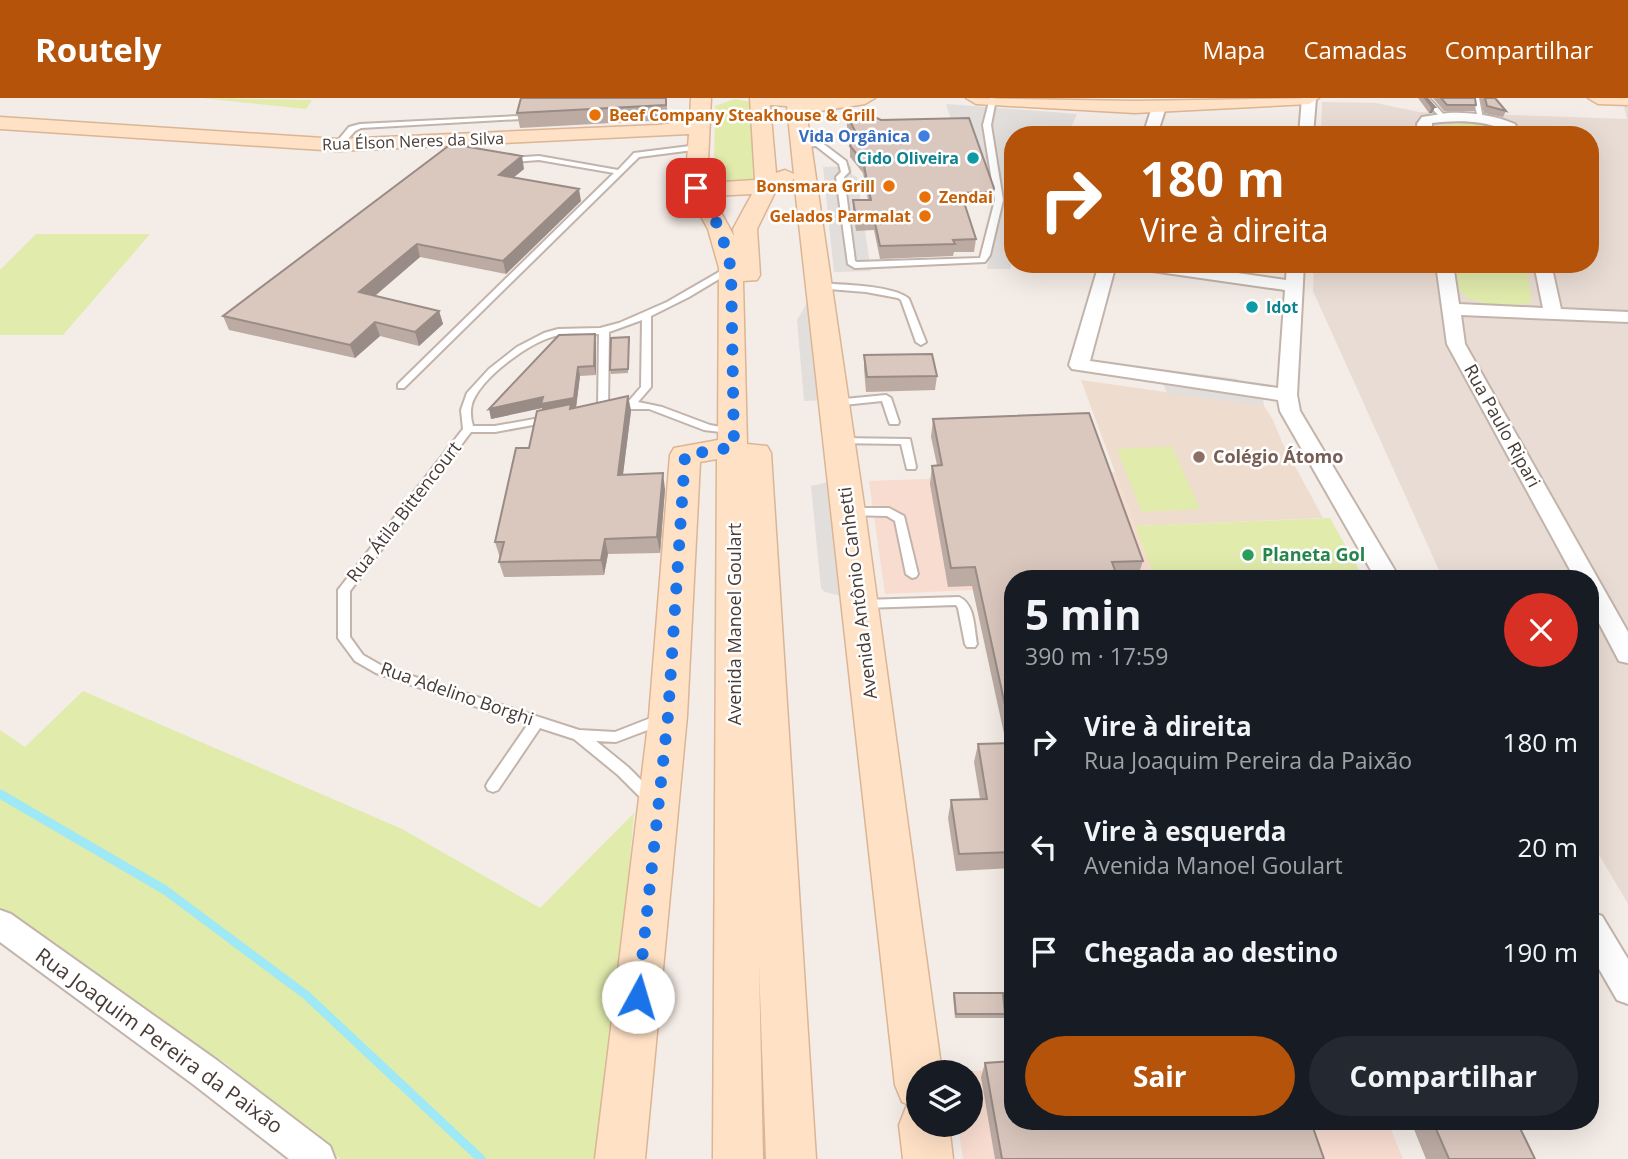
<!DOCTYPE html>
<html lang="pt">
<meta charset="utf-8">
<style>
body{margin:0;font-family:"Open Sans",sans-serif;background:#242831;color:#f1f3f6;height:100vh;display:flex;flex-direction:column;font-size:26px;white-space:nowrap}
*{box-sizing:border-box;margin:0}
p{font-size:23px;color:#9ea1a6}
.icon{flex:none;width:38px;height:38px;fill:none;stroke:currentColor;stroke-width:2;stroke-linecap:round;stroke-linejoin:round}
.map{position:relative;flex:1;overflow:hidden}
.sheet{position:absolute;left:1004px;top:472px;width:595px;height:560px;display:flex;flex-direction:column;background:#171b24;border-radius:28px;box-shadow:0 7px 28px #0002}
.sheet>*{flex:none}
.top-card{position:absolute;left:1004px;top:28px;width:595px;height:147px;border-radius:28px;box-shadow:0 7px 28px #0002;background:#b45309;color:#fff;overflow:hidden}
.buttons{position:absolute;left:906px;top:962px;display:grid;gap:14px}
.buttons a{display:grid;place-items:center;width:77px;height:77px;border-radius:50%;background:#171b24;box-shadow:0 7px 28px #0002;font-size:35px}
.pin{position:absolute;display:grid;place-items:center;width:60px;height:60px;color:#fff;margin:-30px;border-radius:14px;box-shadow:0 4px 10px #0006}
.me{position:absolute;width:77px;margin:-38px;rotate:6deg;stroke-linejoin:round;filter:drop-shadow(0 0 5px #0008)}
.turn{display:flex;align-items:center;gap:24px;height:147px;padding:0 21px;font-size:32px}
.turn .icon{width:91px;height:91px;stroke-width:2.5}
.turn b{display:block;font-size:49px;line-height:60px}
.round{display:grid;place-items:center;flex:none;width:74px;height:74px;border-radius:37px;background:#242831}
.summary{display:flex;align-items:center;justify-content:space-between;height:119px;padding:0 21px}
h1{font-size:42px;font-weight:700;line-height:52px}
.primary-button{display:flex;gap:14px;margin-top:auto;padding:14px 21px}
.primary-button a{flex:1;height:80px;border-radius:42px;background:#b45309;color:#fff;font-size:28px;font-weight:700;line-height:80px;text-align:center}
.primary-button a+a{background:#242831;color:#f1f3f6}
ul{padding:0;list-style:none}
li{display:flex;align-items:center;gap:21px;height:105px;padding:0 21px}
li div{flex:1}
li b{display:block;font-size:26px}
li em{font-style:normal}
header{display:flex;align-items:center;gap:42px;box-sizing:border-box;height:98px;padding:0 35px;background:#b45309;color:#fff}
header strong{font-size:33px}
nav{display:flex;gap:38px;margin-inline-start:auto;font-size:24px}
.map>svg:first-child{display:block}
.residential{fill:#e9dcd4}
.commercial{fill:#f8dcd0}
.education{fill:#eeddcf}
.green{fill:#e0ebac}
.parking{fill:#e2dedc}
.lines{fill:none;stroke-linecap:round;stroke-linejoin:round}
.stream{stroke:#9ee9f5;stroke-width:9}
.lane-casing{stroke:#c3b4ab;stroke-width:4}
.street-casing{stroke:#c3b4ab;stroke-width:4}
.secondary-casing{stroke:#dbb595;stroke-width:3}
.lane{fill:#fff;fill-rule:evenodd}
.street{fill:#fff;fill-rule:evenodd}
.secondary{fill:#ffe1c5;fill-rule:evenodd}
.wall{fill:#bbaba3}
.shaded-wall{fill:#998b85}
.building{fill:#dac7be;stroke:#998b85;stroke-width:2}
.route{stroke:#1a73e8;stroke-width:12;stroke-dasharray:0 21.6}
.food-dot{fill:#e8710a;stroke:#fff;stroke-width:2.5}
.shop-dot{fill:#3f7fe0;stroke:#fff;stroke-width:2.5}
.culture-dot{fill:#0f9aa8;stroke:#fff;stroke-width:2.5}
.education-dot{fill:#8d6e63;stroke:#fff;stroke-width:2.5}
.leisure-dot{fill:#2e9e5b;stroke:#fff;stroke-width:2.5}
.labels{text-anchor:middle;stroke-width:5;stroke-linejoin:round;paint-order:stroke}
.far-food-label{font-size:16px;font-weight:bold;fill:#c56008;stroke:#fff;text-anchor:start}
.far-shop-label{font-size:16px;font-weight:bold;fill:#366cbe;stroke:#fff;text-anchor:end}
.far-street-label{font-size:16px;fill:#483b35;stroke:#fff}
.far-culture-label{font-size:16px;font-weight:bold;fill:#0d838f;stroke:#fff;text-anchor:end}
.street-label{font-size:18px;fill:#483b35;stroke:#fff}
.education-label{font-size:18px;font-weight:bold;fill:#785e54;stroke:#fff;text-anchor:start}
.leisure-label{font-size:18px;font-weight:bold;fill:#27864d;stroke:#fff;text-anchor:start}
.near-street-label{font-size:21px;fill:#483b35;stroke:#fff}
</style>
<header>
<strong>Routely</strong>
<nav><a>Mapa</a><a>Camadas</a><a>Compartilhar</a></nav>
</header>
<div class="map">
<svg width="1628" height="1061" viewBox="0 0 1628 1061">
<rect width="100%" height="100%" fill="#f4ece6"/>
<path class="residential" d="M1322,4L1376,5L1419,14L1627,21L1624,8H1628V806L1591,743V481H1443L1313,193L1314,166H1591V37H1321Z"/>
<path class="commercial" d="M1115,374L1155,481H1013V490L885,496L869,383Z
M1013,970V1024H1388L1403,1061H963L958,1027H971V975H950Z"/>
<path class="education" d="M1081,282L1264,308L1273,322L1282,344L1323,420L1135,428Z"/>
<path class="green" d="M201,0L312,2L306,11Z
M735,1L751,4L756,79L753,82L719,84L714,76L715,8Z
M1478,25L1494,30L1502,37H1436C1443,22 1464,25 1478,25Z
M36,136H150L63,237H0V172Z
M1455,166H1526L1532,203C1520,211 1470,208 1461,194C1456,187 1457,175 1455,166Z
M1172,348L1200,411L1142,414L1117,351Z
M1330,420L1364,481H1155L1135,428Z
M83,593L402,731L540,810L634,715L603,1061H340L228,967L0,816V632L25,649Z"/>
<path class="parking" d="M946,6L1077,16L1068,37H1013V163L1010,171H987L997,106L969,27L952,25Z
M851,68L852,77L857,79L871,173L834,174L823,69Z
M817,188L832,302L804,303L797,222Z
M1161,271L1238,281L1239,290L1262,293L1264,308L1167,295L1160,279Z
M843,381L858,502L825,494L821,490L811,388Z"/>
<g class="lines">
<path class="stream" d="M0,696L165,792L306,897L481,1061"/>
<g class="lane-casing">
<path id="lane" d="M990,0L996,1L991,27L1003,102L990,157L985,164L855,170L848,166L836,79L841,74L839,66L816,48L800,49H797V45L821,44L846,63L849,74L844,79L855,163L857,164L980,160L995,102L983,27Z
M1422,0H1429L1445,18V20H1441Z
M1473,0H1479L1483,21L1478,20Z
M519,18L522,20L521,21L361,30L355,33L341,49L334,47L349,29L360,26Z
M698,47H701V51L639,59L404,290H398V286L614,75L539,62L513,64H510V60L539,58L618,72L634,55Z
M731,167L735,170L734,172L689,199L651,218V289L638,304L662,309L710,327L737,332V336L704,332L649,311H610V307L628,304L641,289L642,222L609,234L608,311L603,314L598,311L599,236C585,237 570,234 555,238C530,244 480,280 472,306C470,313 471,321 473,328H495L551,318L555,319V323L495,334H471L350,493V539L363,557L384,569L579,632L615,634L661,616L666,617L668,621L666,625L616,644L596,643L628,669L656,697L658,701L656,705L651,707L646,705L618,677L574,641L540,630L498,692L493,694L488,692L486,688L488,684L528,626L376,575L355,563L338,540V492L463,331L461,312L467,295L489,271L517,249L544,235L558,231L600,230L619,225L667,204Z
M819,185C840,187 895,187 909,201L926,244L921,247L916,244L901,202L898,200L866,194L816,190L815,188Z
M886,297L891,300L899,324L898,326H890L889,324L882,303L834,308L829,305L834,302Z
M839,340L910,341L916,369L915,371H907L901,346L835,345V341Z
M849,410H889L904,418L918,476L916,479L912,480L906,476L895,423L887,418L845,417L843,414L845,411Z
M959,499C975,506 974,530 977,546L975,549H967L965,546L958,510L956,507L863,510L857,506L863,502Z"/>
</g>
<g class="street-casing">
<path id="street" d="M1302,0H1316L1313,37H1299Z
M1159,5L1166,9L1157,37H1143L1152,9Z
M1448,15C1471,14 1493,17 1515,26L1519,37H1505L1503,31C1481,22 1456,22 1432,25V37H1418L1417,26L1422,19Z
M1099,166H1116L1090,263L1278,290L1285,192L1138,171L1130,166H1176L1286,182L1287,166H1304L1297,297L1300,313L1400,481H1376L1280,313L1278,302L1072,271L1069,267Z
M1436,166H1453L1459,206L1543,210L1534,166H1551L1561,211L1628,214V224L1461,217L1465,246L1628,534V565L1619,563L1591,510V481H1575L1447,246Z
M0,812L11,816L218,963L330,1048L335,1061H289L194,987L0,844Z
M1591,814L1602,818L1628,861V906L1617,902L1591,857Z"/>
</g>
<g class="secondary-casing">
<path id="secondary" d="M691,0H711L707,85L755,82L750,0H875L865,6L807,15V19L865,414L942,975H919V1027H949L953,1061H903L899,1027L906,1009L911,1008L902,1004L895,987L794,81L777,90L757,131L760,177L757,182L743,183L747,346L767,348L771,355L816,1061H766L759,867L763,1061H713L717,361L700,364L687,618L645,1061H595L649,618L670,357L674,350L718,342L719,170L708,131L685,90L689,36L338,53L0,31V19L338,41L658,27L690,23ZM770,7L787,8L794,76L785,72L776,75ZM752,96L733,131L734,138L712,98Z
M966,0L1135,3L1319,0L1309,6L1135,15L976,6Z
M1588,0H1628V7L1598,6Z"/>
</g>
<use href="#lane" class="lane"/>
<use href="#street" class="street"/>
<use href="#secondary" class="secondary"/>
</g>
<path class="wall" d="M667,0V22L520,30L517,15Z
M1418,0H1427L1435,9L1432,15H1429Z
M1433,0H1475L1476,7L1474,13H1444Z
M1480,0H1495L1506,13L1503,19L1484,15Z
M847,17L994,90L991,106L965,107L976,141L974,154H954L953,158L880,161L874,132L856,133L853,114V102H868L863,75L850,59V48L853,41L847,29Z
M524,71L514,79L581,103L506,176L420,159L375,198L439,213L443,226L419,248L380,238L355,260L229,232L223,218Z
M629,239L628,275L611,276L610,272Z
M596,245V277L580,278L576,309L628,298L631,313L623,376L665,391L660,455L608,456L604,477L504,479L499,464L500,460L495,444L542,312V310L491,321Z
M864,257L937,278L935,292L866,294L864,271Z
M933,321L1143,463L1137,481H1013V770L956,773L948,720L951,702L980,701L974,664L978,646L1006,645L972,488L948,489L930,386L932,368L937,367L931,339Z
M954,895L1005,916L1004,920H955L953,898Z
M985,965L1324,1061H995L981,979Z
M1411,1024H1517L1535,1061H1426Z"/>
<path class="shaded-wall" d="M1432,9H1435L1432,15H1429Z
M522,58L524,71L502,89L499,77Z
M579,91L581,103L506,176L503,163Z
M417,146L420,159L364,207L359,194Z
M439,213L443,226L419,248L415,234Z
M375,224L380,238L355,260L350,247Z
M595,236L596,245V277L594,268Z
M578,269L580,278L576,310L543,316L542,310L491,321L489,311Z
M628,298L631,313L621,392L618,377Z
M663,375L665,391L660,455L657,439Z
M605,441L608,456L604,477L601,462Z"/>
<path class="building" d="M521,0H666V7L517,15Z
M1425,0H1427L1435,9H1432Z
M1441,0H1475L1476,7H1447Z
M1485,0H1495L1506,13L1487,8Z
M847,17H870L881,22L969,20L994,90L993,94L961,95L976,141L953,142L955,146L880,148L874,120L856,121L853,102H871L863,63L850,48L856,35Z
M451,46L522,58L499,77L579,91L503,163L417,146L359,194L439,213L415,234L375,224L350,247L223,218Z
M595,236L594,268L578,269L574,300L541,306L543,299L489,311L559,237Z
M629,239L628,271L610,272L611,240Z
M932,256L937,278L867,279L864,257Z
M628,298L618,377L663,375L657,439L605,441L601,462L499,464L504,444H495L516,350H529L537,313L571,306L570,311Z
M1089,315L1143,463L1112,464L1118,481H1013V644L975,469L951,470L932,368L942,367L933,321Z
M1013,645V754L959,756L951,702L987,701L978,646Z
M954,895H1003L1005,916H956Z
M1013,963V1024H1311L1324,1061H1002L985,965Z
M1433,1024H1517L1535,1061H1449Z"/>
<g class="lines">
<path class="route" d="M638,899L668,618L685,357L734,349L731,170L720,131L696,90"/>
</g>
<g class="food-dot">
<circle cx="595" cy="17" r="7"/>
<circle cx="889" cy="88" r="7"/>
<circle cx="925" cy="99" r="7"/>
<circle cx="925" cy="118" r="7"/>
</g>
<circle class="shop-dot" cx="924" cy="38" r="7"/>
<g class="culture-dot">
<circle cx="973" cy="60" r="7"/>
<circle cx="1252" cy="209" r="7"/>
</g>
<circle class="education-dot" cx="1199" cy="359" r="7"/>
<circle class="leisure-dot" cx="1248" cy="457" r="7"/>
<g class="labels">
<g class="far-food-label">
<text x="609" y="23">Beef Company Steakhouse &amp; Grill</text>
<text x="875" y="94" text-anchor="end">Bonsmara Grill</text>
<text x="939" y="105">Zendai</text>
<text x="911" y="124" text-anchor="end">Gelados Parmalat</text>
</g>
<g class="far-shop-label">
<text x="910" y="44">Vida Orgânica</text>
</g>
<g class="far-street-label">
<text transform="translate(413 43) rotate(-2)" y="6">Rua Élson Neres da Silva</text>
</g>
<g class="far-culture-label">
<text x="959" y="66">Cido Oliveira</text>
<text x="1266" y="215" text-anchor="start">Idot</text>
</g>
<g class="street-label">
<text transform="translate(1502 328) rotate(61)" y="6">Rua Paulo Ripari</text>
<text transform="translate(404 414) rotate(-52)" y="6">Rua Átila Bittencourt</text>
<text transform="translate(858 495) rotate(-97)" y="6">Avenida Antônio Canhetti</text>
<text transform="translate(735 526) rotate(-90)" y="6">Avenida Manoel Goulart</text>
<text transform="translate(457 596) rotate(19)" y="6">Rua Adelino Borghi</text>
</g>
<g class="education-label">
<text x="1213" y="365">Colégio Átomo</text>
</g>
<g class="leisure-label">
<text x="1262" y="463">Planeta Gol</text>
</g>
<g class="near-street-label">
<text transform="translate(159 943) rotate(36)" y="7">Rua Joaquim Pereira da Paixão</text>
</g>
</g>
</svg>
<div class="buttons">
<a><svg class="icon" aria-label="layers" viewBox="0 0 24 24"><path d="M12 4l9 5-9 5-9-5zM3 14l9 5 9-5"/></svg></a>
</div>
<div class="pin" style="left:696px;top:90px;background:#d93025"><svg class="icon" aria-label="arrive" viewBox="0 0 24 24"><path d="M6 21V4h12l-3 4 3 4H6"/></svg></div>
<svg class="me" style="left:638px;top:899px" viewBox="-20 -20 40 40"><circle r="19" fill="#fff"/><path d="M0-13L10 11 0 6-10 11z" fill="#1a73e8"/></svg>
<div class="top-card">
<div class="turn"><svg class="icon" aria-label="right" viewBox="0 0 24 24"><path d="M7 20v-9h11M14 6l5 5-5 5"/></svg><div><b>180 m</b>Vire à direita</div></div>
</div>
<section class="sheet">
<div class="summary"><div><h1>5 min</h1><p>390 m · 17:59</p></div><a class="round" style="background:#d93025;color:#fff"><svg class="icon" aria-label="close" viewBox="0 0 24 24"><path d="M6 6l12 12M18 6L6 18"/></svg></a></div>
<ul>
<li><svg class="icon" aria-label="right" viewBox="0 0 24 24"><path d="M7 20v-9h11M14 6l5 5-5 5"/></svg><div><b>Vire à direita</b><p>Rua Joaquim Pereira da Paixão</p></div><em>180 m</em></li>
<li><svg class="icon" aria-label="left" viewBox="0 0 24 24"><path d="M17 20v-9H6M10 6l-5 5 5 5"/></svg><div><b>Vire à esquerda</b><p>Avenida Manoel Goulart</p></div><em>20 m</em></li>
<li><svg class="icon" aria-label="arrive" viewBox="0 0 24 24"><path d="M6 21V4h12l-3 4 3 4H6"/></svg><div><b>Chegada ao destino</b></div><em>190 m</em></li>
</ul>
<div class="primary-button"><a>Sair</a><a>Compartilhar</a></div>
</section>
</div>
